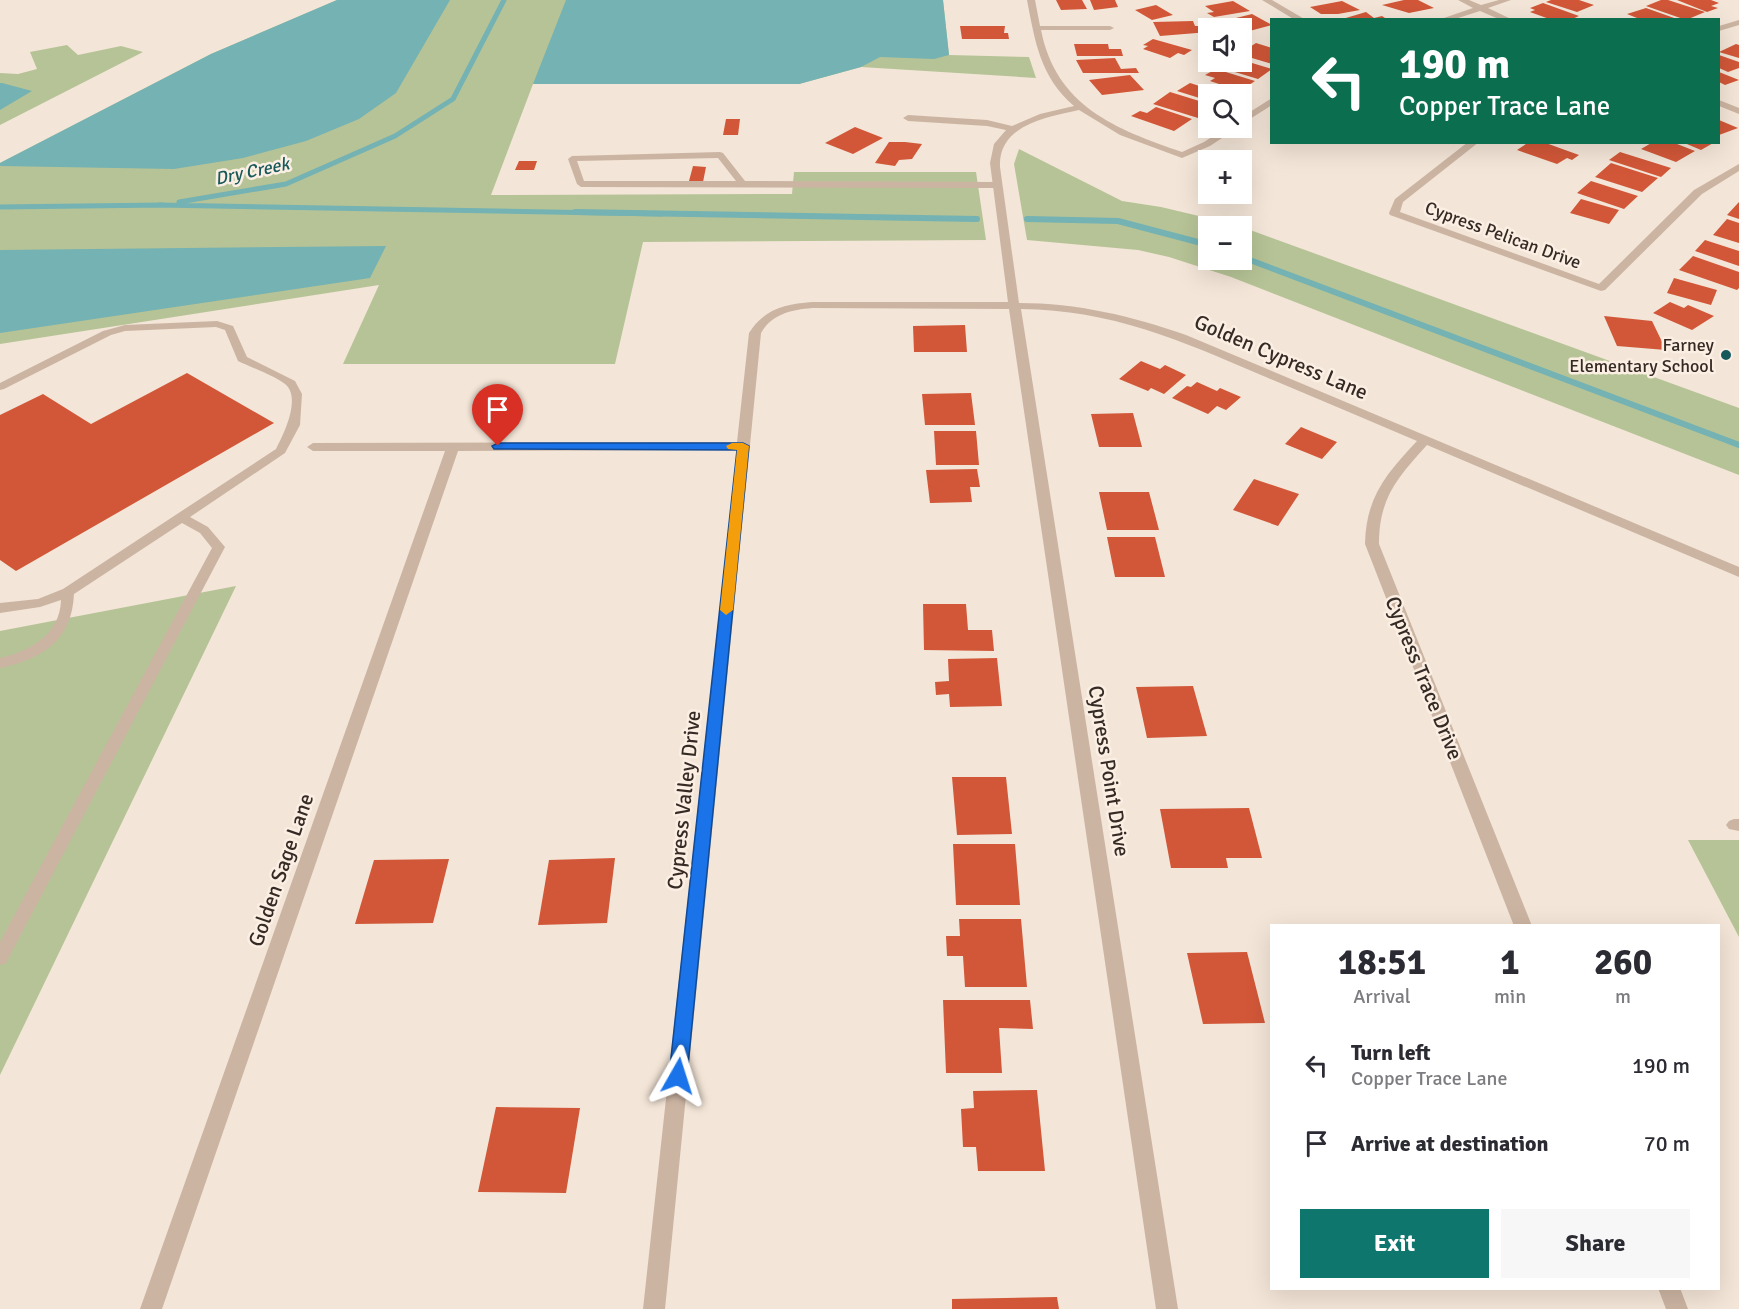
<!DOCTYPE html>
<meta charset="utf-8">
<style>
body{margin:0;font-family:Signika,sans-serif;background:#f7f7f7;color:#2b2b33;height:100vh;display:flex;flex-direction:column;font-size:22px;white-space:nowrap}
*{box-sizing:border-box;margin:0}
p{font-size:20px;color:#7c7c81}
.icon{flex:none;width:33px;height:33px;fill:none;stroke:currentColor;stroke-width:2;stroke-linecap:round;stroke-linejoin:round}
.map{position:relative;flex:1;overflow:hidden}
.details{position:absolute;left:1270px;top:924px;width:450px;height:366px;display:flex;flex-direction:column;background:#fff;border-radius:0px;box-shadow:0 6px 24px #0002}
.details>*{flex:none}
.guide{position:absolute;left:1270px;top:18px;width:450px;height:126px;border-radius:0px;box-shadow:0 6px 24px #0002;background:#0b6e4f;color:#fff;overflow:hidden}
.tools{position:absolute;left:1198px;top:18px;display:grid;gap:12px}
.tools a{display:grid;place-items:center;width:54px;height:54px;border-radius:0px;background:#fff;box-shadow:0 6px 24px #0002;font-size:30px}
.pin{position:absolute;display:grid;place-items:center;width:51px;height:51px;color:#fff;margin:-62px -26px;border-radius:50% 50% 50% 0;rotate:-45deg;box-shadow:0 0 6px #0007}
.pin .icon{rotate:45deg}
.me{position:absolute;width:66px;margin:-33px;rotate:6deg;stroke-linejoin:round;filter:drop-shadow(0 0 4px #0008)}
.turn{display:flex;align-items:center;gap:21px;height:126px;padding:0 30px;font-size:27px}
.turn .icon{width:78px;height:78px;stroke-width:2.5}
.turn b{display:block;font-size:42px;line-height:51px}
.eta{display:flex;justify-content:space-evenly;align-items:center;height:102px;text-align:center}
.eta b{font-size:36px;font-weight:700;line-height:42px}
.primary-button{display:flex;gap:12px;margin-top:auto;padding:12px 30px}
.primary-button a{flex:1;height:69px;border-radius:0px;background:#0f766e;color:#fff;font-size:24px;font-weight:700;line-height:69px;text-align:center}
.primary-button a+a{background:#f7f7f7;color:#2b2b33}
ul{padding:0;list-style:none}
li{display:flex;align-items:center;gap:18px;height:78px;padding:0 30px}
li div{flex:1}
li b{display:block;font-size:22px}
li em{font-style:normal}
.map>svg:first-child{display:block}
.green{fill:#b6c396}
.water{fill:#74b2b3}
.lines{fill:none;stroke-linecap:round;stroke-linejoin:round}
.stream-far1{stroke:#74b2b3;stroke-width:5}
.stream{stroke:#74b2b3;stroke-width:6}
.building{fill:#d15738}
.service{fill:#ccb4a2;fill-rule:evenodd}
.minor{fill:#ccb4a2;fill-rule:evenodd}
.route{fill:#1a73e8;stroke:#114b97;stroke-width:1.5}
.slow{fill:#f59e0b}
.poi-dot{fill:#17595b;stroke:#fbefe4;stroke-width:2}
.labels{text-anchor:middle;stroke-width:5;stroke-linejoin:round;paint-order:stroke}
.far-water-label{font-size:18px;font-style:italic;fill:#17595b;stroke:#fbefe4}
.far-street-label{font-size:18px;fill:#362a25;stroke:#fbefe4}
.far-poi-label{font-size:18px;fill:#362a25;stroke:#fbefe4;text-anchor:end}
.street-label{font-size:21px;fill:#362a25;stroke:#fbefe4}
</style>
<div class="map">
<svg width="1739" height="1309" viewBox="0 0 1739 1309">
<rect width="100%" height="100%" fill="#f3e5d7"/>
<path class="green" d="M337,0H943L949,55L1029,57L1036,78L861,67L799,84H533L491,195L792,194L794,172H976L986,240L643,242L615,364H343L379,285L0,344V163L211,54Z
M67,45L78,55L121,46L143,52L0,125V73L18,74L37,69L30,52Z
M1019,149L1122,201L1161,207L1241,226H1209V260H1242V227L1739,408V475L1231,277L1169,257L1138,250L1027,240L1014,164Z
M236,586L0,1075V631Z
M1688,840H1739V937Z"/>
<path class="water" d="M337,0H450L396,93L359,119L306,141L243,158L174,169L0,166V163L211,54Z
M566,0H943L949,55L934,59L880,57L861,67L799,84H533Z
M0,83H2L32,91L0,110Z
M386,246L370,278L0,333V250Z"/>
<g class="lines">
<path class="stream-far1" d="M179,202L286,184L395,136L453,99L504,0
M159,205L662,214
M0,207L163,205"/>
<path class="stream" d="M575,212L977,219
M1027,219L1118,221L1209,245
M1242,257L1739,445"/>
</g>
<path class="building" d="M1056,0H1082L1087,9L1061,10Z
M1090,0H1115L1118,7L1094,10Z
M1404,0H1418L1434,8L1409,13L1382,5Z
M1551,0H1579L1594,5L1577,12L1546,2Z
M1661,0H1668L1705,12L1686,20L1646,6Z
M1677,0H1711L1719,3L1711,6L1718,8L1707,12Z
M1233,1L1250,11L1214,17L1207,13L1214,12L1205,6Z
M1342,1L1360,10L1338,14H1321L1310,7Z
M1543,3L1579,16L1570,20H1552L1530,12L1535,10L1530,8Z
M1156,5L1173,15L1152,20L1135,10Z
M1646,8L1677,19V20H1642L1627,14Z
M1366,12L1374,18L1382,16L1388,20H1339Z
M1252,14L1272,25L1242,33V28H1233L1220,22Z
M1193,21L1195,26H1205L1209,32L1160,36L1153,22Z
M960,26H1005L1004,33H1008L1009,39H962Z
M1153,39L1192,50L1184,55L1178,53L1170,58L1143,49L1148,46L1143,45Z
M1256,43L1272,48V64L1242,55V52Z
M1074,44H1108L1109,49H1121L1123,56H1077Z
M1736,44L1739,45V58L1719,52Z
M1719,55L1739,62V68L1728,72L1719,68Z
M1115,58L1121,69L1136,68L1139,73H1083L1076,60Z
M1242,60L1272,69L1258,79L1215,66L1222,62Z
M1216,69L1255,81L1240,91L1210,81L1215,78L1205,75Z
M1719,72L1739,80L1725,85L1719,82Z
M1130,75L1144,90L1102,95L1089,80Z
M1190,83L1225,94H1209V101L1177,91Z
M1170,92L1209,104V110L1198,118L1153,104Z
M1156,107L1192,119L1174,131L1131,116L1140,111L1147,113Z
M726,119H740L738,135H723Z
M1719,120L1738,128L1719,135Z
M855,127L883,138L853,154L825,143Z
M889,142H905L922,144L912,159L899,160L895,166L875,163Z
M1529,142H1543L1579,155L1572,160L1567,158L1557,164L1517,150Z
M1653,142H1672L1695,151L1676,162L1641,149Z
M1682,142H1715L1701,150Z
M1620,152L1671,168L1661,177L1609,160Z
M519,161H537L534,170H515Z
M1611,163L1658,178L1642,192L1595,177Z
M693,166L706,167L703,182L689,181Z
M1591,181L1638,196L1624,209L1577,193Z
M1581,199L1619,210L1609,224L1570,213Z
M1739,202V219L1727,215Z
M1727,219L1739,223V243L1713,235Z
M1705,240L1739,251V266L1695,251Z
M1693,256L1739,272V288L1737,290L1679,270Z
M1674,278L1717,290L1711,305L1667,293Z
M1670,302L1684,308L1688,305L1714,316L1692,330L1653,313Z
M1604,316L1652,321L1666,350L1617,346Z
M965,325L967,352H914L913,326Z
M1141,361L1160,369L1165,365L1186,375L1164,394L1151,388L1148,391L1119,379Z
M187,373L274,423L16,571L0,560V415L43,394L91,424Z
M1197,382L1217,391L1220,388L1241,397L1226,410L1217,406L1208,414L1172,398L1187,386L1191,387Z
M971,393L975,425H925L922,394Z
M1133,413L1142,447H1099L1091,414Z
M1301,427L1337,442L1322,459L1285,444Z
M934,431H976L979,465H936Z
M977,469L980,487H970L972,502L930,503L926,470Z
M1254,479L1299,494L1278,526L1233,510Z
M1099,492H1149L1159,530H1107Z
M1107,537H1155L1165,577H1115Z
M923,604H966L968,630H992L994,651L924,650Z
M997,658L1002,706L950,707L949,694L936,695L935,682L949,681L948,659Z
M1193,686L1207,736L1147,738L1136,687Z
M952,777H1006L1012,834L957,835Z
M1249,808L1262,858H1226L1228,868H1171L1160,809Z
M953,844H1015L1020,905H956Z
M615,858L607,923L538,925L549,860Z
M449,859L433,923L355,924L374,860Z
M959,919H1021L1027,987H965L963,956H947L946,936H960Z
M1247,952L1265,1023L1203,1024L1187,953Z
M943,1000H1030L1033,1029L999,1028L1002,1073H946Z
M1037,1090L1045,1171H978L976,1147H963L961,1109L974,1108L973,1091Z
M496,1107L580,1108L566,1193L478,1192Z
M1057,1297L1059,1309H952V1299Z"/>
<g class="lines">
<path class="service" d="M720,152L723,153L745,181L996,182L1000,185L996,188L581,187L577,184L568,159L572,156ZM718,158L736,181H584L577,161Z
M217,321L233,326L247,357L295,381L302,394L300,425L285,453L190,517L208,527L225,547L6,963L0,965V942L212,548L200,533L182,523L74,594C72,640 43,659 0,668V658C31,651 60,634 61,600L40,607L0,613V603L38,599L63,589L276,449C284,434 299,402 288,387C281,378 250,367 238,361L225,330L216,327L125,331L111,335L4,389L0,390V383L103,331L125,325Z
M1734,819H1739V831L1729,829L1726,825L1729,821Z"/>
<path class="minor" d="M1027,0H1035L1040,26H1110L1114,28L1110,30H1041C1056,106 1115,129 1182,152L1204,142L1226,128H1237L1210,146L1182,158L1120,135L1079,110C1047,117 998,125 1000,167L1019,303C1077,303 1132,316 1186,335L1739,567V577L1427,445C1397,478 1379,498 1379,544L1532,926H1514L1365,544C1366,497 1386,474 1417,441C1365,419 1313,397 1261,375C1180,340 1111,310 1021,309L1178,1309H1156L1009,309L812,308C791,310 772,314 761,333L665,1309H643L737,450L458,451L162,1309H140L445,451H313L307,447L313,443L737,442L749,333C764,309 785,304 812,302H1008L990,163L994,144L1006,130L987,126L908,121L903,118L908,115L987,120L1012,126L1040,114L1074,106C1040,77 1035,41 1027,0Z
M1262,0H1272L1306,20H1295Z
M1458,0H1469L1481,5L1499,0H1511L1488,8L1513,20H1501L1480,11L1452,20H1438L1473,8Z
M1739,20V25L1719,31V26Z
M1272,98V105L1242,124V117Z
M1719,100L1739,108V114L1719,106Z
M1468,142H1479L1403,202L1400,212L1599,284L1694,190L1739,164V171L1702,194L1605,290L1601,291L1390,215L1389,213L1395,199Z
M1658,1288H1680L1688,1309H1666Z"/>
</g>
<path class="route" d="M498,443H743L749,446L687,1076L684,1082L678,1084L672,1082L669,1076L737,450L494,449L492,446Z"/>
<path class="slow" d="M743,443L749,446L733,610L726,615L720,610L737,450L728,449L726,446L732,443Z"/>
<circle class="poi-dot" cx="1726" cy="355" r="6"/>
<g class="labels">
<g class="far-water-label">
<text transform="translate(252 171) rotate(-12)" y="6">Dry Creek</text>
</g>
<g class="far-street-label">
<text transform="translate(1503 235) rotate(20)" y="6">Cypress Pelican Drive</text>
</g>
<g class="far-poi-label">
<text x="1714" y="351">Farney<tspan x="1714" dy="21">Elementary School</tspan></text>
</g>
<g class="street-label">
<text transform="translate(1281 357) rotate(23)" y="7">Golden Cypress Lane</text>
<text transform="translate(1424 678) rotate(68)" y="7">Cypress Trace Drive</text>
<text transform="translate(1109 771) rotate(81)" y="7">Cypress Point Drive</text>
<text transform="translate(684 800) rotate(-84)" y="7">Cypress Valley Drive</text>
<text transform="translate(281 870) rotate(-71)" y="7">Golden Sage Lane</text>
</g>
</g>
</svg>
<div class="tools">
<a><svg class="icon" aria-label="sound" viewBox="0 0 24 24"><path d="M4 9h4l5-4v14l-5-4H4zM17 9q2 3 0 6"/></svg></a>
<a><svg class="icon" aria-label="search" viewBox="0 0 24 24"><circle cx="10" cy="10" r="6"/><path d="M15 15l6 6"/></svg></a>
<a>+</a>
<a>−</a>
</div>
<div class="pin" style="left:498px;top:446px;background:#d93025"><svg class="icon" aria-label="arrive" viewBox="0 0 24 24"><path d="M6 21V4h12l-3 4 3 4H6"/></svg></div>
<svg class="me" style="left:678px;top:1076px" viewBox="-20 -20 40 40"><path d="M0-17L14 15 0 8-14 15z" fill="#1a73e8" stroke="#fff" stroke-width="4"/></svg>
<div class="guide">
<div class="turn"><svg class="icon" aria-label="left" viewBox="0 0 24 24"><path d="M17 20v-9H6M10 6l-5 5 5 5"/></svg><div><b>190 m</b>Copper Trace Lane</div></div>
</div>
<section class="details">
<div class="eta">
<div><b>18:51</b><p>Arrival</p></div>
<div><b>1</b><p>min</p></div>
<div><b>260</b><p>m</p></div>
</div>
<ul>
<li><svg class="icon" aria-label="left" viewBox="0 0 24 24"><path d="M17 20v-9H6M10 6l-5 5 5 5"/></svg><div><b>Turn left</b><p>Copper Trace Lane</p></div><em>190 m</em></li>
<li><svg class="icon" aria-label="arrive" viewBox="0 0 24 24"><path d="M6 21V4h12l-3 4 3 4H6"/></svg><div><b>Arrive at destination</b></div><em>70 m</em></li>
</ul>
<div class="primary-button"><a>Exit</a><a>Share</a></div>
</section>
</div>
